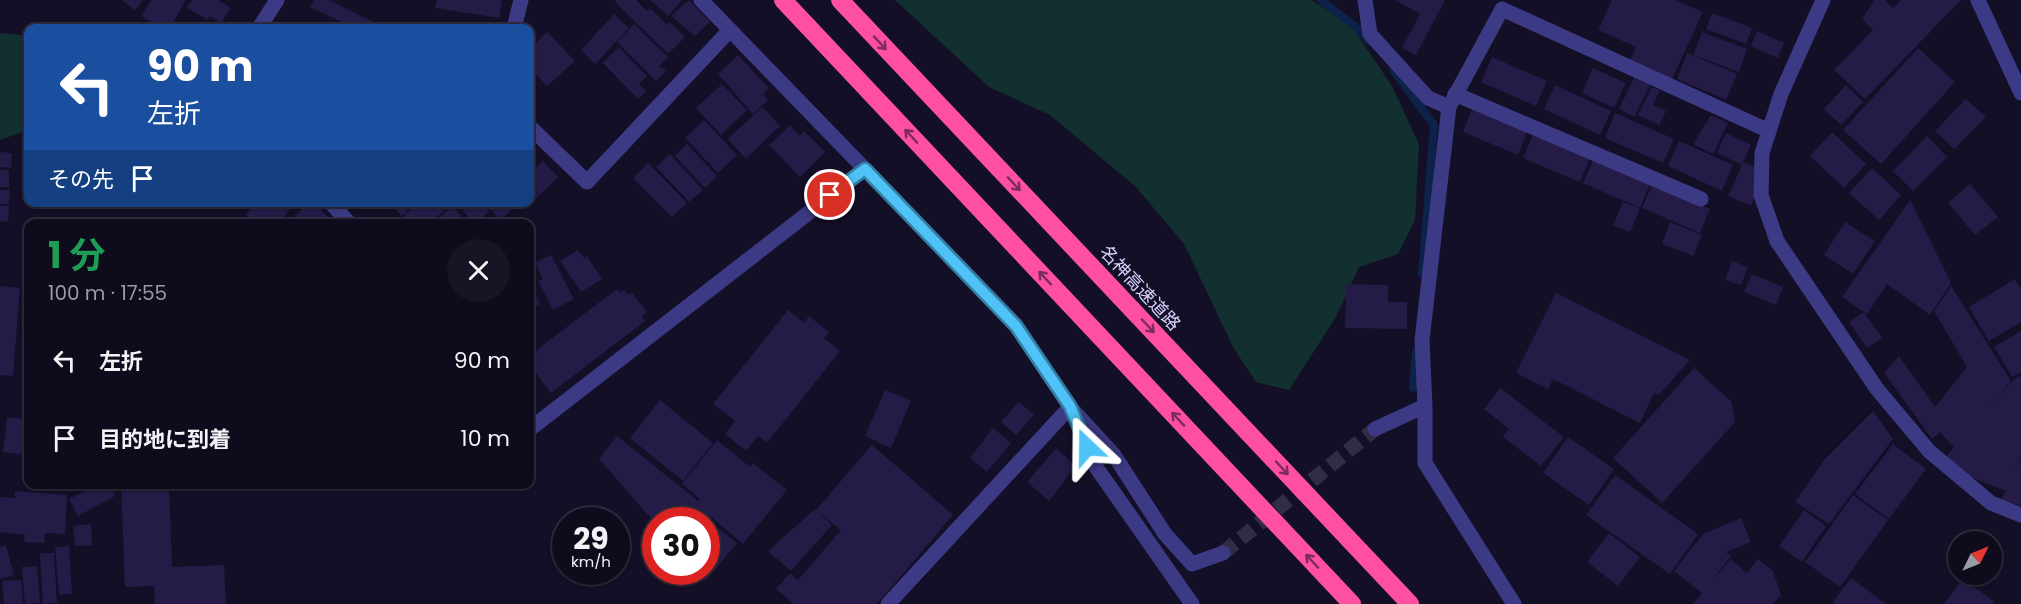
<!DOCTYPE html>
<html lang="ja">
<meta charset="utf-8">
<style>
body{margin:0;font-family:Poppins,"Noto Sans JP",sans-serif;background:#171425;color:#f1f3f6;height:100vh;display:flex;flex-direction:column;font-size:22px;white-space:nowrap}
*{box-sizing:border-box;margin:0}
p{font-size:20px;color:#9b9ba3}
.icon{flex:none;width:33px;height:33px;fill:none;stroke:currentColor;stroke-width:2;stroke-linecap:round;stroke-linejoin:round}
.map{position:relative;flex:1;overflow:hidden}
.drawer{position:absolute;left:24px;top:219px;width:510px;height:270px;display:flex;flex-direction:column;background:#0e0b1c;border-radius:12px;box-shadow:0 2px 4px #0004,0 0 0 2px #2e2b3b}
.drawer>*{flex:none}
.top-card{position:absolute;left:24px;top:24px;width:510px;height:183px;border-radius:12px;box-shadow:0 2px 4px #0004,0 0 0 2px #2e2b3b;background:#1a4fa0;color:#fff;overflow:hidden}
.needle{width:39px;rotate:47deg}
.fabs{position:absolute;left:1948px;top:531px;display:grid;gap:12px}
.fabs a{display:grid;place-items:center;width:54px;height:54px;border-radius:50%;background:#0e0b1c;box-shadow:0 2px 4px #0004,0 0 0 2px #2e2b3b;font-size:30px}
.speed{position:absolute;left:552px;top:507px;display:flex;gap:12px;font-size:30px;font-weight:700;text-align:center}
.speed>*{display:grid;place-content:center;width:78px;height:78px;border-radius:50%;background:#0e0b1c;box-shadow:0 2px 4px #0004,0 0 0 2px #2e2b3b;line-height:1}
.speed small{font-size:15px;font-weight:400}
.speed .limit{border:9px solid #d22;background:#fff;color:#111}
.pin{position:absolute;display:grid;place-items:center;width:51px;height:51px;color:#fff;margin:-26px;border:3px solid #fff;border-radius:50%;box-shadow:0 2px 6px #0007}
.me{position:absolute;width:66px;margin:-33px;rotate:337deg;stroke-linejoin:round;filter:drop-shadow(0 0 4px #0008)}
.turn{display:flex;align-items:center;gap:21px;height:126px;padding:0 24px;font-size:27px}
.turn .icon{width:78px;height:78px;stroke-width:2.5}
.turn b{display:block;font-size:42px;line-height:51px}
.then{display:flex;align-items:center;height:57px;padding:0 24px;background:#0003;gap:12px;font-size:22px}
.round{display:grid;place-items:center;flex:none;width:63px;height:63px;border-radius:32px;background:#171425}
.overview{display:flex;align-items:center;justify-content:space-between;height:102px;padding:0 24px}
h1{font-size:36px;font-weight:700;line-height:45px;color:#1e9e55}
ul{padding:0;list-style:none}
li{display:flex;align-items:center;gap:18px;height:78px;padding:0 24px}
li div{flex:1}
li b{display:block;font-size:22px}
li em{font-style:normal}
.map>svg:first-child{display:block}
.green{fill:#12302f}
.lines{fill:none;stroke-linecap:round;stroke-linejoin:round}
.stream{stroke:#0c2248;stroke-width:8}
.building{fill:#241b47}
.street-tunnel{stroke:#312d47;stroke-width:15;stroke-dasharray:15 8;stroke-linecap:butt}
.street{stroke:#3d3a85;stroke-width:15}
.highway{stroke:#ff4fa3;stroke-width:18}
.oneway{stroke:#7d2c5e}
.route-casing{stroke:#337fa1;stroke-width:15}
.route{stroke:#4fc3f7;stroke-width:10}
.labels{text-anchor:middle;stroke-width:6;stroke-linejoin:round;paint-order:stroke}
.street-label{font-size:18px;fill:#d9d4ff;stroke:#130f26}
</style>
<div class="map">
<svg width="2021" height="604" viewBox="0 0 2021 604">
<rect width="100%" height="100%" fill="#130f26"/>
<path class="green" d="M895,0H1311L1350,24L1392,86L1419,144L1415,220L1398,254L1359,267L1336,317L1289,390L1256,382L1234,349L1184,244L1136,187L1050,115L989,87Z
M0,33L28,36V130L0,140Z"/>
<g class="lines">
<path class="stream" d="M1321,0L1357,28L1369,42
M1393,70L1434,125L1422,274
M1413,388L1416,352"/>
</g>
<path class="building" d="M122,0H143L135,10Z
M151,0H184L185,1L170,28H162L141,16Z
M192,0H218L231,8L221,23L210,17L208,20L187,8Z
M314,0H329L373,22L370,28H354L310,7Z
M437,0H502L499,18L435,8Z
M616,0H636L647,11L650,8L667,25L670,22L685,37L668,54L615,2Z
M650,0H682L668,16Z
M689,0L710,22L695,36L671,16Z
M1395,0H1445L1416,55L1402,48L1420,14Z
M1612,0H1676L1703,12L1672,79L1630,60L1636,47L1598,30Z
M1874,0H1885L1893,8L1901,0H1961L1865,99L1834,70L1873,30L1862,19Z
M1712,13L1752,28L1746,44L1706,29Z
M614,14L629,28L595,64L581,50Z
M634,24L668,57L659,66L666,71L656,81L617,42Z
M1757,31L1784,43L1778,58L1751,46Z
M547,32L575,61L547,86L537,75L532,80L530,77V49Z
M1702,32L1747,49L1739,72L1693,55Z
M619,47L647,76L639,84L646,91L638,99L603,63Z
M1918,48L1955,82L1881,164L1843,130Z
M1687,53L1737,74L1726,100L1677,79Z
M738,55L769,88L763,94L768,100L753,114L718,74Z
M1492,57L1547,81L1536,106L1481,82Z
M1593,68L1626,83L1614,108L1582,93Z
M1634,78L1650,85L1634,117L1619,109Z
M722,84L747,110L721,135L696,108Z
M1555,85L1611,111L1600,135L1544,109Z
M1846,85L1863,102L1841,125L1824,109Z
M1652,87L1660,90L1653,105L1666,111L1659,125L1638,115Z
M1966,99L1986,117L1954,149L1935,131Z
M762,107L780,126L746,159L728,139Z
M1472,109L1527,132L1518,155L1463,132Z
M1615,113L1674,139L1663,163L1605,138Z
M1711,115L1728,123L1713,154L1693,144Z
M704,120L737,155L718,173L685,138Z
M790,125L800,136L804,131L825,152L800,177L769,145Z
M1832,132L1866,164L1844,188L1810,156Z
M1726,133L1751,145L1743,162L1760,170L1753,184L1759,187L1751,206L1728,196L1742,165L1717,153Z
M1533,134L1590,158L1580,182L1523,158Z
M1927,136L1947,157L1913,191L1893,171Z
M1679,141L1733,165L1722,191L1668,166Z
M687,144L717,176L705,188L675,156Z
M0,152L12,153L11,168L0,167Z
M670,154L703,190L689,202L656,167Z
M1593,160L1650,184L1640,208L1583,183Z
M543,161L558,177L526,208L520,202H530V162L536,168Z
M648,163L687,203L672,217L633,178Z
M1872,168L1901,195L1879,220L1849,193Z
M0,170H9V188L0,187Z
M1970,184L1998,217L1975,235L1948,203Z
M1652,185L1710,209L1700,233L1642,208Z
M0,190H10L9,204H0Z
M1910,200L1951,283L1930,315L1887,284L1867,314L1842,297Z
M256,202H295L279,224H256L246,215Z
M309,202H314L334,224H287Z
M389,202H416L402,216Z
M418,202H444L448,207L429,224H405L401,219Z
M455,202H482L489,211L475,224Z
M484,202H516L518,204L500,220Z
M1623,202L1640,209L1630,232L1613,225Z
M0,205L9,206L8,222L0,221Z
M452,206L468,224H433Z
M1670,222L1702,235L1693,256L1662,244Z
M1845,222L1875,241L1853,274L1824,255Z
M578,250L584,258L587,256L602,279L581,292L560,261Z
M551,255L574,299L553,310L538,281L543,279L535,263Z
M1732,261L1748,267L1741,285L1725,280Z
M1752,274L1783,287L1776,305L1744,292Z
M2015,279L2021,289V322L1989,341L1969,307Z
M530,283L540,304L530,309Z
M1346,284L1388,285V302H1407V329L1345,328Z
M0,286L20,288L13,376L0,375Z
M1951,286L2011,381L1985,411L2013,380L2021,375V457L2012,475L2021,459V506L2001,499L2006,491L1966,475L1946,457L1954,447L1940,432L1932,439L1884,373L1899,356L1935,407L1967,367L1934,311Z
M617,289L620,293L624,290L628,295L632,293L647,312L642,316L645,321L551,393L530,365V355Z
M1556,293L1690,360L1659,395L1654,393L1640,423L1553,379L1548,389L1516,373Z
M788,310L804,323L809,316L829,332L824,338L840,351L767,443L758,436L746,451L725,434L735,421L713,404Z
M1864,312L1882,338L1867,348L1849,322Z
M2021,331V372L2012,377L1994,347Z
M1694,368L1731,401L1735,422L1662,503L1613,458Z
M1500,388L1564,437L1541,466L1503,437L1509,429L1484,409Z
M885,390L911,401L891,448L865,436Z
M660,400L713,443L683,481L630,438Z
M1019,402L1034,415L1016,435L1001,422Z
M1873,411L1893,439L1829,524L1795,502L1825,459Z
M7,417L28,419V455L3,452Z
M993,428L1011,443L987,472L970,458Z
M617,436L698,501L700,499L682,484L717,440L750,467L753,463L787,490L743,544L710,516L708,520L737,543L706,581L697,572H706V520H656V524L599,459Z
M1568,437L1614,469L1589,505L1543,473Z
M1893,444L1926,469L1889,519L1855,494Z
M872,445L953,515L877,604H794L776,589L790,573L798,580L841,530L816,510Z
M1056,448L1076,466L1049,501L1027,482Z
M1615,475L1698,534L1670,574L1586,515Z
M98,484H109L115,496L78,516L69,499Z
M121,484H169L172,567L224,565L226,604H155L154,586L125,587Z
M15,491L67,495L65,534L45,533L44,543L24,542L25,535L0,532V497L15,498Z
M1853,495L1888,520L1840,587L1805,562Z
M815,509L832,525L791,571L768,551Z
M1804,510L1826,526L1802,562L1779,546Z
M1741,518L1751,542L1726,552L1731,556L1711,582L1731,559L1747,573L1758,559L1773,571L1781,595L1773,604H1693L1702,593L1674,571L1703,534Z
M91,524L92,545L75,546L73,526Z
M1609,533L1640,557L1618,586L1587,562Z
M6,545L14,575L0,579V547Z
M69,546L72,594L59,595L55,547Z
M40,553H54L57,603L43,604Z
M37,566L40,603L25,604L22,567Z
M1851,578L1886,604H1836L1833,602Z
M1962,579L1994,601L1992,604H1944Z
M21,580L23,604H4L2,581Z"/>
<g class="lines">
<path class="street-tunnel" d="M1223,553L1375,429"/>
<path class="street" d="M701,0L1016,325L1070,407L1114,455L1165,534L1192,564L1223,553
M1365,0L1370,34L1428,98L1449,107L1422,340L1425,406
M1823,0L1781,94L1762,153L1761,195L1777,241L1877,389L1929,451L1991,503L2021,515
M1978,0L2021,93
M259,28L277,0
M514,28L521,0
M1455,94L1701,199
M1449,107L1502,9L1767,130
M530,127L587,182L730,30
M330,202L350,224
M1075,418L1096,467L1192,604
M530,429L865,169
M1375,429L1425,406V463L1514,604
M888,604L1070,407"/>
<path class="highway" d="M783,0L1352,604
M840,0L1410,604"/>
</g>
<defs><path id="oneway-shaft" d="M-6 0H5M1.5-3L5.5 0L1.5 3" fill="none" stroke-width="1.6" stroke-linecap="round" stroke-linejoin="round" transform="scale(1.5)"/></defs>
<g class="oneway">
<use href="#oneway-shaft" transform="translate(880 43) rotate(47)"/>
<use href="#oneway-shaft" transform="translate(911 136) rotate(-133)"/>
<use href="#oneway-shaft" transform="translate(1014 184) rotate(47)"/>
<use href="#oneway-shaft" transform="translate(1045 278) rotate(-133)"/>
<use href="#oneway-shaft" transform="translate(1148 326) rotate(47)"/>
<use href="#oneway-shaft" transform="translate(1178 419) rotate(-133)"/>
<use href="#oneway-shaft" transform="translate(1282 468) rotate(47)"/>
<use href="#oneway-shaft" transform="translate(1312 561) rotate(-133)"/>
</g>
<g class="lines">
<g class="route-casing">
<path id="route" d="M830,195L865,169L1016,326L1070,406L1087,447"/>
</g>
<use href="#route" class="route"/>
</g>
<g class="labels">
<g class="street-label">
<text transform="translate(1140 288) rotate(47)" y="6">名神高速道路</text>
</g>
</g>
</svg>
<div class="fabs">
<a><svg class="needle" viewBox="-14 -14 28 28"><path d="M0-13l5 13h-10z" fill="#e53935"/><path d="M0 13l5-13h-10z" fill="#9b9ba3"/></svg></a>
</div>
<div class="speed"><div>29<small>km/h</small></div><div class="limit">30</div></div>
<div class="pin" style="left:830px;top:195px;background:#d93025"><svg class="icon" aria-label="arrive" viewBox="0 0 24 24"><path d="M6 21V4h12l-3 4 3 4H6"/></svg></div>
<svg class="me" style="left:1087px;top:447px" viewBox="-20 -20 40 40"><path d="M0-17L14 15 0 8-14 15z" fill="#4fc3f7" stroke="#fff" stroke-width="4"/></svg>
<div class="top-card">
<div class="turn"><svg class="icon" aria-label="left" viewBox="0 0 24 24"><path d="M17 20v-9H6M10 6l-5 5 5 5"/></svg><div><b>90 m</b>左折</div></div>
<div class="then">その先<svg class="icon" aria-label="arrive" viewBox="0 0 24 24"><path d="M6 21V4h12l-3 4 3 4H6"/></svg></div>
</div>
<section class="drawer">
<div class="overview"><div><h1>1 分</h1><p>100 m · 17:55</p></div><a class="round"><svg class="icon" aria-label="close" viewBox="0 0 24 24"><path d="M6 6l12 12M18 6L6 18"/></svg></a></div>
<ul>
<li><svg class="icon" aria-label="left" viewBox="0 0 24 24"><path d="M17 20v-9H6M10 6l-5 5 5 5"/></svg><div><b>左折</b></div><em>90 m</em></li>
<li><svg class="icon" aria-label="arrive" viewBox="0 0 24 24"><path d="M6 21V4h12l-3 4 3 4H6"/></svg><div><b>目的地に到着</b></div><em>10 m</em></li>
</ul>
</section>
</div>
